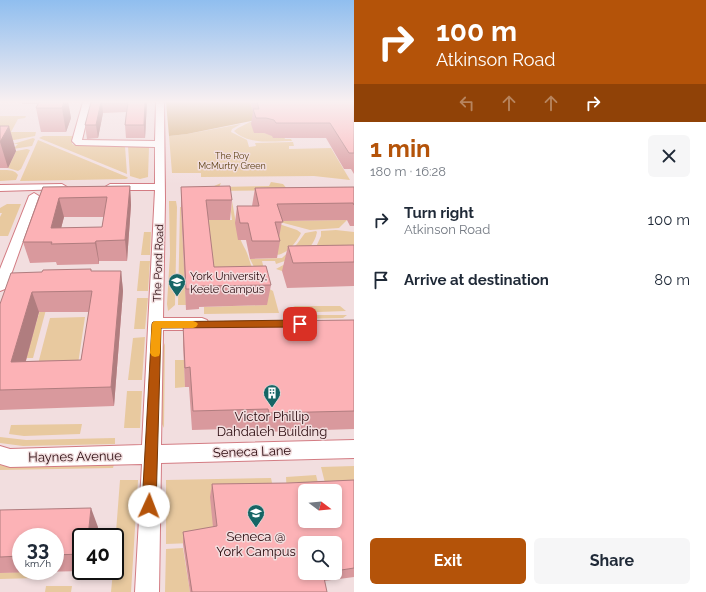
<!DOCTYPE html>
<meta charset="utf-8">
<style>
body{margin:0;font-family:Raleway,sans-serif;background:#f6f6f7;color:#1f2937;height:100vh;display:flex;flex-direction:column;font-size:15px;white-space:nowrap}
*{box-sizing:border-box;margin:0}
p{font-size:13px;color:#747a83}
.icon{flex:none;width:22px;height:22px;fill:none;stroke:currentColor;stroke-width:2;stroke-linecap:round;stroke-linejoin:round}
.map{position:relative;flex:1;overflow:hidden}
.details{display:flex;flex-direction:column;background:#fff;width:352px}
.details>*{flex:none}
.banner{background:#b45309;color:#fff;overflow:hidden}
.needle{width:26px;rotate:106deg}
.tools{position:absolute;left:298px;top:484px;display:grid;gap:8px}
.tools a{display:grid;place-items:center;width:44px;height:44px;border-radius:6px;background:#fff;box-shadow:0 2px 6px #0003;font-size:20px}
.speed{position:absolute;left:12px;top:528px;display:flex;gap:8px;font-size:20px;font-weight:700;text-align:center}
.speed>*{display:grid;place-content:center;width:52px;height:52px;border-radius:50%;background:#fff;box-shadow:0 2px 6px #0003;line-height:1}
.speed small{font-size:10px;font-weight:400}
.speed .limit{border:2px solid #111;border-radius:6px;background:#fff;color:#111}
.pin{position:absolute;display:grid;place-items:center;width:34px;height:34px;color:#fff;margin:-17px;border-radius:8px;box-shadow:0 2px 6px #0006}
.me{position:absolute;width:44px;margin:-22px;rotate:2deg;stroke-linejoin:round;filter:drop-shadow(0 0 3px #0008)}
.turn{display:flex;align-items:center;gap:14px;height:84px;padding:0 16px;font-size:18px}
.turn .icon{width:52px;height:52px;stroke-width:2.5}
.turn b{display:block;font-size:28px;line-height:34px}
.lanes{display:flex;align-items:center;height:38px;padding:0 16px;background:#0003;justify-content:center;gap:20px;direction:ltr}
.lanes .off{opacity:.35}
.round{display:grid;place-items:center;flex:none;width:42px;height:42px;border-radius:6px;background:#f6f6f7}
.overview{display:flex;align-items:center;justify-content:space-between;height:68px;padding:0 16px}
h1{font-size:24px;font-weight:700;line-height:30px;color:#b45309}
.cta{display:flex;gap:8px;margin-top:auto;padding:8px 16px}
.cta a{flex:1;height:46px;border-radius:6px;background:#b45309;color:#fff;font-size:16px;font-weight:700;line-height:46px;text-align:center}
.cta a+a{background:#f6f6f7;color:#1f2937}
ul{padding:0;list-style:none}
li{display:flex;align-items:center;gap:12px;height:60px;padding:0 16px}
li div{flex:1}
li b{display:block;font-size:15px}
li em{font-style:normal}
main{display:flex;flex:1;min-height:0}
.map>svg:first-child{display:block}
.green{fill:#e8c99f}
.forest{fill:#d0a76e}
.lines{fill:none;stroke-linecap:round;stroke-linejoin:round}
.minor-casing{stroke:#d37c83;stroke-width:2}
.minor{fill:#fff;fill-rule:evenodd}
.wall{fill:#d9999d;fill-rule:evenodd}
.shaded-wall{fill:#b07d7f}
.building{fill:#fcb2b6;stroke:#b07d7f;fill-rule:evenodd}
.route{fill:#b45309;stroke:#753606}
.slow{fill:#f59e0b}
.labels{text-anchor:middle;stroke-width:3;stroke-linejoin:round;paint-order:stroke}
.far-park-label{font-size:9px;fill:#5c4012;stroke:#f2dedf}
.street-label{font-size:11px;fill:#2a0a0e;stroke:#f2dedf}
.poi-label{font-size:11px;fill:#2a0a0e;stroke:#f2dedf;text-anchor:start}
.near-poi-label{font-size:13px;fill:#2a0a0e;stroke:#f2dedf}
.near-street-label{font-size:13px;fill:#2a0a0e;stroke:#f2dedf}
</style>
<main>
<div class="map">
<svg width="354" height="592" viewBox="0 0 354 592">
<rect width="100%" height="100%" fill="#f2dedf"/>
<path class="green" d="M0,116H26L25,118L18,119L11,132H36L35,136L14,140L0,141Z
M250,122H253L264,133L284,137L285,139H291L292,141C273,141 248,145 234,131L238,128Z
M241,124L232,129L231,132L247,140L249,147L256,146L255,143L293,142L294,146H289V149L331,148L350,180L314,176L201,177V173H172L169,136L187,134Z
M43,136H73L72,144L78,146H125L127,174L39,138Z
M33,138L35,139L32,146L13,149L18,144H13Z
M38,140L127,177L128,178L126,179L20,181Z
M128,146L149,147L148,177L140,179L130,176Z
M27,149L30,150L21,169L18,171L8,168L16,151Z
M0,170C7,170 14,169 18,175L16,180L0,181Z
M271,182L283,184L288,190L215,191L212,187L221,183L219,187L269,186Z
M169,201H176L177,207L175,305L168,311L167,304L170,254Z
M232,201C235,217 237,234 244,247C249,255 249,263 255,273L205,288L198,220H232L231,212Z
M7,204H21L8,236H0V217L2,213H0V208Z
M180,207H181L186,305H178Z
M347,220L339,228L310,230L276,221Z
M279,224L297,230L301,233C297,242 286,255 276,255Z
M336,230L354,232V259L282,271L276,269L316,247L321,236V231Z
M316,231L317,232C313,253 294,258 276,264L275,261H262L265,273L254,267L250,259L282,258L297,244L305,233Z
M144,232H151L150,255H141Z
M140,261H150L148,291H137Z
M266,287L273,291L279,313L204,314V307L266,305Z
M137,298H148L145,329H134Z
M41,306H47L33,358H26Z
M295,306H340L346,311L290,313L291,308Z
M290,315H347L343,318L295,319Z
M85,317L78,364H38L50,318Z
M145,337L142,380H128L133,338Z
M165,343L164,428L160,420L162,349Z
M175,360H184L185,387L175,388Z
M127,391H142L140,428H124Z
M82,424L80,434L24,436L9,434L11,425Z
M0,437L26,440L115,438V444L23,446L0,443Z
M114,464L113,468L0,470V465L16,466Z
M354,466V490L327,491L321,467Z
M316,475L320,491H305L287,497L286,477Z
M271,478L275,497L214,539L192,543L166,544V480Z
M120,480H138L131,592H111L113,571H115V545Z
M183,548L190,592H165L166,549Z
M38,571L37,578L0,579V573Z
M46,586H72L71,592H45Z"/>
<path class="forest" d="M166,102H250L256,120L187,134L169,136Z"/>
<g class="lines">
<g class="minor-casing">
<path id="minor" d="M83,102H91L82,140L155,141L156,102H164L165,200L163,318H202L207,320L209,324L207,328L202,330H163L161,445L354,440V458L161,463L159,592H135L142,464L10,467L0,464V446L10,449L142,445L155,190H110L105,187L110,184H155V147L76,145L72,141Z
M62,184L67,187L66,189L0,191V185Z
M34,193L39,196L7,286L5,289L0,291V269L29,196Z"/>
</g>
<use href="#minor" class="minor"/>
</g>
<path class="wall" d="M22,102H68L71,118L66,132H41L36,108L38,104H22Z
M91,102H147L145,138H126L125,125L126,112L103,113L98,138L87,139L85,125Z
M250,102H354V174L351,169H344L326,138H273L272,136L264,133H254L251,124L253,111Z
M0,126L16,151L8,168H0Z
M130,186L131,205L127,261H99V264L57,265L56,262L30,263L23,242L43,187ZM64,217H104L102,227L61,228Z
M181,187L232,200L230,220H208L214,267L271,285L267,305L199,307V309L186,310L181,207Z
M354,187V226H350L347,220L282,221L279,238L280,241L277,258L250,259L246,240H238L235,223L237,206H252L255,188Z
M354,245V286L287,288L282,271L288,246Z
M91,269V271H121L123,291L114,406L0,410V304L42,272ZM39,312H89L81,360L26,361Z
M354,320V429L263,432V428L192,430L189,387H185L183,344V324Z
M354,480V577L324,581L327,592H190L183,544V532L213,527L210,497L212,484L288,483ZM335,543V573H305Z
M0,510L98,527L81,537V571L0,573ZM21,537H55V571H21Z"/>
<path class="shaded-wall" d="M64,102H68L71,118L66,132L62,108Z
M101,102H102L103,113L98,138L96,125Z
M145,102H147L145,138L144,125Z
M9,126L16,151L8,168L0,142Z
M130,186L131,205L127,261L125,240Z
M59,198L64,217L57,244L51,228Z
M96,241L99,261V264L95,243Z
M121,271L123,291L114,406L111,387Z
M32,292L39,312L20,382L11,362Z
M91,508L98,527L97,537H88Z"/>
<path class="building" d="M39,102H64L62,108H36Z
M91,102H101L96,125H85Z
M128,102H145L144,125H125Z
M257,102H354V153H349L330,123H276L274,120L266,118H256L253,109H259Z
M0,126H9L0,142Z
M130,186L125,240L96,241L95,243L51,244L52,242H23L43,187ZM107,197L102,227L51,228L59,198Z
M230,186L232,200H206L214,267L266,266L271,285L200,286V289H186L181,187Z
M354,187V205L353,203L277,204L283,222H275L280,241H252L248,223H240L237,206H259L255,188Z
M354,245V262L293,263L288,246Z
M91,269V271H121L111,387L0,390V304L11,273L42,272L43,270ZM92,291L81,360L11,362L32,292Z
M354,320V411L269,413L268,409L193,411L190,367L185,368L183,324H191V322Z
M354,480V568L335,571V543H305V573H323L327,592H192L183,532L217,526L212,484L288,483ZM305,491H335V521H305Z
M91,508L88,537H81V554L55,555V537H21V556L0,557V510Z"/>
<linearGradient id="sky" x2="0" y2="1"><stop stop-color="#90beef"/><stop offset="0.55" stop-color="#f9f0f1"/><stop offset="1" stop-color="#f9f0f1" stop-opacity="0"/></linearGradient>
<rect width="354" height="185" fill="url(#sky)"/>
<path class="route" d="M300,320L304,321L305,324L304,326L300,327L161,328L156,506L154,511L149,513L144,511L142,506L152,324L153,322Z"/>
<path class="slow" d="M156,321H193L196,322L198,324L196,327L193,328H161L160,353L159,356L155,357L152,356L150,353L152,324L153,322Z"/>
<defs>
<g id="university-pin" transform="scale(0.9)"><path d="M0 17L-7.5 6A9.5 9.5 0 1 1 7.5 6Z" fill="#166565" stroke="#f2dedf"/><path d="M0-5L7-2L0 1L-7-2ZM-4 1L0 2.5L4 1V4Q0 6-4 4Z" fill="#fff"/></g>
<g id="building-pin" transform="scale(0.9)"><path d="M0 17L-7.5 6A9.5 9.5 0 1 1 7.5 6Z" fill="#166565" stroke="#f2dedf"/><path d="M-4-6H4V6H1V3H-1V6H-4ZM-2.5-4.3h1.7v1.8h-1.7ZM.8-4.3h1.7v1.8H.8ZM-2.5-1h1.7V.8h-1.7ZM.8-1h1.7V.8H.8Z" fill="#fff"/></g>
</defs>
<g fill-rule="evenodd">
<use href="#university-pin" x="177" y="282"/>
<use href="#building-pin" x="272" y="393"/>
<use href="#university-pin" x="256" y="513"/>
</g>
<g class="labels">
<g class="far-park-label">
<text x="232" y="159">The Roy<tspan x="232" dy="10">McMurtry Green</tspan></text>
</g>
<g class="street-label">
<text transform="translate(158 263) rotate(-88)" y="4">The Pond Road</text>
</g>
<g class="poi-label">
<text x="190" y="280">York University,<tspan x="190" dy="13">Keele Campus</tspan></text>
</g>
<g class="near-poi-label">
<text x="272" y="421">Victor Phillip<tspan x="272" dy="15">Dahdaleh Building</tspan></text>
<text x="256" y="541">Seneca @<tspan x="256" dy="15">York Campus</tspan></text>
</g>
<g class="near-street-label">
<text transform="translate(252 451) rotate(-2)" y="5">Seneca Lane</text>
<text transform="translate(75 456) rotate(-1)" y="5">Haynes Avenue</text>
</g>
</g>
</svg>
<div class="tools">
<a><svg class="needle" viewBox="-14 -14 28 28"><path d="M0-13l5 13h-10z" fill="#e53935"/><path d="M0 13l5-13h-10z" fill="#747a83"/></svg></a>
<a><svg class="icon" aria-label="search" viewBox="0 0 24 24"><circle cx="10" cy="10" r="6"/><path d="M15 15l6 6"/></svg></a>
</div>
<div class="speed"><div>33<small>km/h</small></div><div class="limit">40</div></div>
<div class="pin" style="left:300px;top:324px;background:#d93025"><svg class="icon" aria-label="arrive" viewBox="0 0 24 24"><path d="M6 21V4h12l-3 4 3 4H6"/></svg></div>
<svg class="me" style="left:149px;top:506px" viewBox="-20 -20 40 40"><circle r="19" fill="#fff"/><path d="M0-13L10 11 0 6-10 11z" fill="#b45309"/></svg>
</div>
<section class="details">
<div class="banner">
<div class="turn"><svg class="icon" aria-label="right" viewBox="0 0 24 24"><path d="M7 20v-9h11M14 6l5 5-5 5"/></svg><div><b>100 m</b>Atkinson Road</div></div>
<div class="lanes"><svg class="icon off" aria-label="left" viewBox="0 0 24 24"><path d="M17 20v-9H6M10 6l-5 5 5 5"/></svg><svg class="icon off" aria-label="ahead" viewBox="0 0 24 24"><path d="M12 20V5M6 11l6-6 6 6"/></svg><svg class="icon off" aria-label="ahead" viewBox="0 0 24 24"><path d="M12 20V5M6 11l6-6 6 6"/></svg><svg class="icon" aria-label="right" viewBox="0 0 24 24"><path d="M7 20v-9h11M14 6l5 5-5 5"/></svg></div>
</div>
<div class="overview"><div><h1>1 min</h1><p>180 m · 16:28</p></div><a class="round"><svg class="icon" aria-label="close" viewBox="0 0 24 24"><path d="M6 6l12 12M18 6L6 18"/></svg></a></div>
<ul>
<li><svg class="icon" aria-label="right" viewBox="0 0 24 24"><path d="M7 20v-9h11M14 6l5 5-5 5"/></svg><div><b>Turn right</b><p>Atkinson Road</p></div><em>100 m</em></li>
<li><svg class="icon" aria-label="arrive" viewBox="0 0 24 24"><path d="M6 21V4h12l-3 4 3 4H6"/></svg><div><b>Arrive at destination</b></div><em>80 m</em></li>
</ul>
<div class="cta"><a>Exit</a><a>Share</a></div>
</section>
</main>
